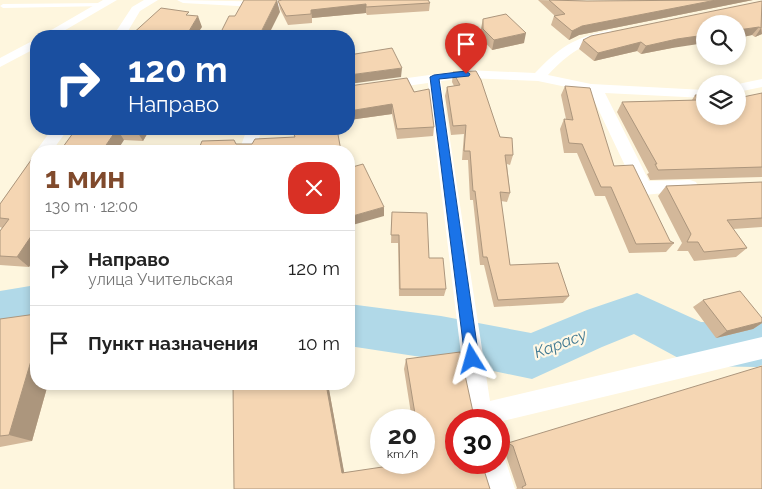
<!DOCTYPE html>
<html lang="ru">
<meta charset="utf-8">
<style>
body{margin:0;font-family:Raleway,sans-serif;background:#f2f2f2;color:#222;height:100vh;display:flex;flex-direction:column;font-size:19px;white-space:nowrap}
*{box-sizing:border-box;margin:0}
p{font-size:16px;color:#767676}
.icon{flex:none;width:28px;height:28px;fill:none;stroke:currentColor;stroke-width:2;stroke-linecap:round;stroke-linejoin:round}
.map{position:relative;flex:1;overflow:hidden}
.sheet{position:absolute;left:30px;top:145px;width:325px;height:245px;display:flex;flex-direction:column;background:#fff;border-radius:20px;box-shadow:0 2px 8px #0003}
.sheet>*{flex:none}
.top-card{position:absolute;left:30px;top:30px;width:325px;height:105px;border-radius:20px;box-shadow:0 2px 8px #0003;background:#1a4fa0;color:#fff;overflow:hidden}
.buttons{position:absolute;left:696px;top:15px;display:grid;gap:10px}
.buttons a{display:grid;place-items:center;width:50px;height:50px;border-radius:50%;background:#fff;box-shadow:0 2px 8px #0003;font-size:25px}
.speed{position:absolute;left:370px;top:409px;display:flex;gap:10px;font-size:25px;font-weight:700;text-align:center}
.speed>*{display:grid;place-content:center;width:65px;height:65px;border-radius:50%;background:#fff;box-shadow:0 2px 8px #0003;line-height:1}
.speed small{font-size:12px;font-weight:400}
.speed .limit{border:8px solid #d22;background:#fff;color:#111}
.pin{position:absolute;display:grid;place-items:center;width:42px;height:42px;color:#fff;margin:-51px -21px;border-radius:50% 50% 50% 0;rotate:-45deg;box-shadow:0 0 5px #0007}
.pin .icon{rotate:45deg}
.me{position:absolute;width:55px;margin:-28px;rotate:352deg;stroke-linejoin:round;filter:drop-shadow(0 0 4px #0008)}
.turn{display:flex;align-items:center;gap:18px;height:105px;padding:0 15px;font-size:22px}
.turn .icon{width:65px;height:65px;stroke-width:2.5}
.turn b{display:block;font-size:35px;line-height:42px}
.round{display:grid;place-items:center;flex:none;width:52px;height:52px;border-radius:20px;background:#f2f2f2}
.head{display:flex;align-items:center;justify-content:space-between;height:85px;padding:0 15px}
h1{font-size:30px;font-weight:700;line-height:38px;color:#804a2c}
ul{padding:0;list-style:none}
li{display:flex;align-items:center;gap:15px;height:75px;padding:0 15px;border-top:1px solid #e0e0e0}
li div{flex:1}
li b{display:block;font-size:19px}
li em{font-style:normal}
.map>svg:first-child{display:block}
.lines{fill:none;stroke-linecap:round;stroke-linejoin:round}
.river{fill:#b1d9e8;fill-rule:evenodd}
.service{fill:#fff;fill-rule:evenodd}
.minor{fill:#fff;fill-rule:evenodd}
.wall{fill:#d3b89a}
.shaded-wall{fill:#ac967d}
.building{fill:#f5d6b3;stroke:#ac967d}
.route{fill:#1a73e8;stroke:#114b97}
.labels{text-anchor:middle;stroke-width:4.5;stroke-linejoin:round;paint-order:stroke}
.water-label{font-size:16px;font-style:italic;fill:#407992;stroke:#fff8e5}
</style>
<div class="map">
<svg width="762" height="489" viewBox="0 0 762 489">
<rect width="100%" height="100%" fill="#fef6de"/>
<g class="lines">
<path class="river" d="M36,285V325L0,331V291Z
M637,293L701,322L757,323L762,321V365L757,367L698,366L682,360L634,334L602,347L532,379L441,360L349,346V304L441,316L531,333L587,310Z"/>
<path class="service" d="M104,3L107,5L106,6L3,8L0,6L3,4Z"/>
<path class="minor" d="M103,0H117L55,36H41Z
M144,0H158L140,11L125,36H113L132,7Z
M177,0L275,2L309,0L307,2L275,8L183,3Z
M609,30L613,31L615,34L613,37C582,44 570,52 548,75L591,84L705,90V98L605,93L649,181L690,180L696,182L698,186L696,190L644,195L638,193L590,92L538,81L466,78L441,81L490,401L762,337V359L499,422V420H469L428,83L349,94V86L466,70L535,73C561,46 572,39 609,30Z
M36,39V48L0,67V58Z
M762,79V87L738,92V84Z
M52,129H68L52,151H36Z
M247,129H262L255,151H239Z
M499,451L503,453L515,489H489L481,462H499Z"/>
</g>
<path class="wall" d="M538,0L587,1L753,0L579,35L569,40L551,25L554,16H555Z
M278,1L430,3L429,11L367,15L366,13L312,18V23L288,25L280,9Z
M762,1V34L755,37L752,35L738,38V24L672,48L641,54L637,51L594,61L579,49L583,40Z
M483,19L524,43L492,50L481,38V28Z
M453,72L513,155L510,165L507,164L510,193L507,202L501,201L510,265L569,296L563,303L494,307L484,265H480L473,200H470L468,160H462L464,134L451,135L445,96L447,87L454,86L452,82Z
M407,78L434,127L433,136L397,139L392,114L349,120Z
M565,86L614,166L670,241L674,243L666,252L629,253L605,196H595L577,153H564L560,129L564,119H566L561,95Z
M762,93V177L650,180L647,174L649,173L617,112L622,102L692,100L695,95H705V116Z
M76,129H150L143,141L124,140Z
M36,153V256L29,267L0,265V231L2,228L0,227V204Z
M762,182V227L733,229L747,248L736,257L694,261L688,251H677L682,243L658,196L666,186Z
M392,212L446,289L444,296H399L398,243H391Z
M703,300L762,318V323L753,329L716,338L693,307Z
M0,319L36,384H48L32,441L0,447Z
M406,359L484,472L234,489L233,384H328L344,473L424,462V420H412L404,369Z
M508,443L762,489H516L517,488L505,453V455L499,459V446H505Z"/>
<path class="shaded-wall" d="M277,0L280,12L268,36H259Z
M716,0H753L579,35L569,40L572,31L582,26Z
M366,4V13L312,18L311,10Z
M198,16L202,27L196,36H186Z
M759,27L752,35L738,38V30Z
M761,28L762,34L755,37Z
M526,33L524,43L492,50L494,40Z
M705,35V43L672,48L641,54L646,46L677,39Z
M641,42L637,51L594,61L598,53Z
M402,68L401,77L349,84V75Z
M392,104V114L349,120V111Z
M117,129L124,140L117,151H102Z
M137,129H150L143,141L136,130Z
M384,207V216L349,226V217Z
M36,229V256L29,267L17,257Z
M762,322V323L753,329L716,338L727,331Z
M36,344V384H48L32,441L9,435Z
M326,384H328L345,477L342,473Z"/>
<path class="building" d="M244,0H277L259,36H219L229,16H235Z
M282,0H428L430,3L366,7V4L311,10V14L286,16L278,1Z
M549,0L587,1L716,0L582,26L572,31L554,16L565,14Z
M762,1L761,28L759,27L738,30V24H705V35L677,39L646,46L641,42L598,53L583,40L591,36Z
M161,8L189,12L186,15L198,16L186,36H130Z
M506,14L526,33L494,40L483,29V19Z
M392,48L402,68L349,75V55Z
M476,71L481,80L500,137L512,138L513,155H505L510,193L500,192L510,265L558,263L569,296L498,300L487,257H483L475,191H473L470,151H464L466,125L453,126L447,87L460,85L453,72Z
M407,78L414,92L429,89L434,127L397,129L392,104L349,111V86Z
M565,86L590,88L614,166L633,165L670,241L674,243L636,244L611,187H601L582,144L569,143L564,119L573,120Z
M762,93V167L658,170L655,164H657L622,102L698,100L695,95H705V116H738V98Z
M76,129H137L136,130L117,129L102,151H60Z
M292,129H337L341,151H198L202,141L234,140L236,144H252L255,139L295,137Z
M36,153V229L17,257L0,256V231L9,219L0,218V204Z
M363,164L384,207L349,217V168Z
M762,182V218L727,220L747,248L704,252L698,242H687L691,234L666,186Z
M392,212L427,213L429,258H443L446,289H400L399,235H391Z
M740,291L762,318V322L727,331L703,300Z
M36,314V344L9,435L0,436V319Z
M460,352L473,412L475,414L477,420H456V462H488L489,468L484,470L490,489H234L233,384H326L342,473L416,462H424V420H416L406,359Z
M762,366V489H523L522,487L526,485L513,446L508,443Z
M505,444V455H499V446Z"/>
<path class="route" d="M466,71L470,74L469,76L439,79L479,359L477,363L472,365L467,363L465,359L430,77L434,75Z"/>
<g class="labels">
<g class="water-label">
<text transform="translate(560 343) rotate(-21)" y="6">Карасу</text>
</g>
</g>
</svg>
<div class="buttons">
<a><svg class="icon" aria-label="search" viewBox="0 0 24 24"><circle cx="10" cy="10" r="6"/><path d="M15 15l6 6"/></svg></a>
<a><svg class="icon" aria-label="layers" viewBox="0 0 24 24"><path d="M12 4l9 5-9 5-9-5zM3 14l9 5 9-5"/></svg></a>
</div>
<div class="speed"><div>20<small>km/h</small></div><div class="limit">30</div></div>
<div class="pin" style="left:466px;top:74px;background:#d93025"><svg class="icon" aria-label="arrive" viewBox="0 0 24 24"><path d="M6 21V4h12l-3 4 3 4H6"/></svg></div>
<svg class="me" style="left:472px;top:359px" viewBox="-20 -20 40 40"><path d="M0-17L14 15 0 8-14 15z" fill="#1a73e8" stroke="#fff" stroke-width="4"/></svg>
<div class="top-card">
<div class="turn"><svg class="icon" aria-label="right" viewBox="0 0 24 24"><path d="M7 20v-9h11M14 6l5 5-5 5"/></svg><div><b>120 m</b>Направо</div></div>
</div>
<section class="sheet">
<div class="head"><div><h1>1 мин</h1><p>130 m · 12:00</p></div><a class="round" style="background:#d93025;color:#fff"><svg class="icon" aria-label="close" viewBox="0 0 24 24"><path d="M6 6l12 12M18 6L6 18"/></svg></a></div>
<ul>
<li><svg class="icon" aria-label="right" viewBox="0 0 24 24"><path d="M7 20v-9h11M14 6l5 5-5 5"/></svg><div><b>Направо</b><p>улица Учительская</p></div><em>120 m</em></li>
<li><svg class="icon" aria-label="arrive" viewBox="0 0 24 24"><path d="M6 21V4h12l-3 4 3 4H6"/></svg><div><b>Пункт назначения</b></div><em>10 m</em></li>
</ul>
</section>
</div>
